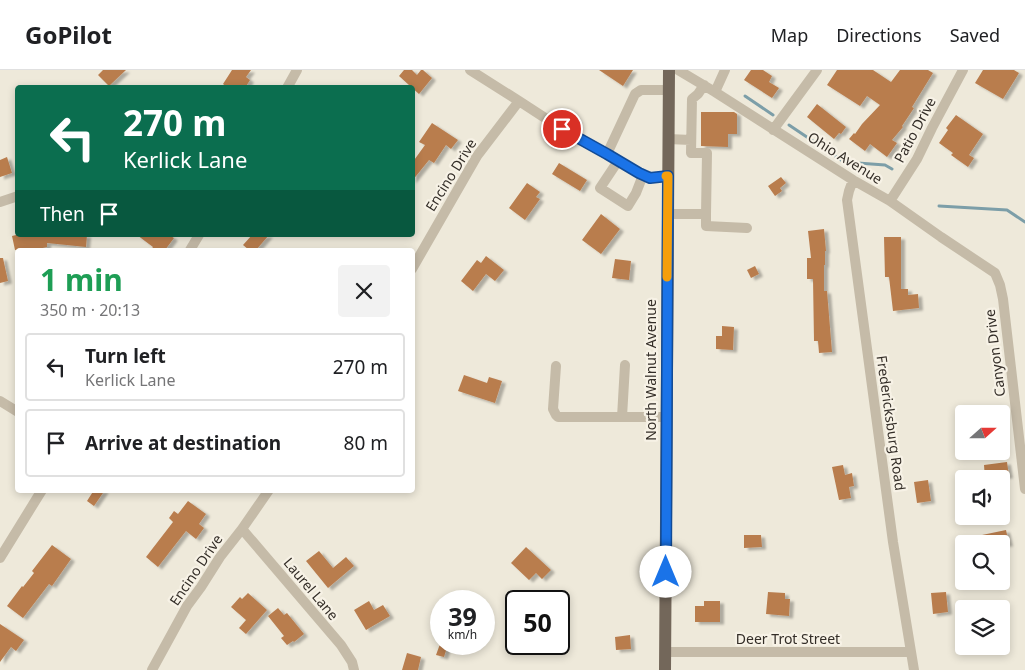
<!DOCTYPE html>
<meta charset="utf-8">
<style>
body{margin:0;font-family:"Noto Sans",sans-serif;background:#f2f2f2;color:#202124;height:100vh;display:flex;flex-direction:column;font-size:19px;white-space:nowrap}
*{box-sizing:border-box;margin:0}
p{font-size:16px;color:#757577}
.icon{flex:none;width:28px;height:28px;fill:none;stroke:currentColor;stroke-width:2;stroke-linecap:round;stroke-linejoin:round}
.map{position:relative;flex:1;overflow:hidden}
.sheet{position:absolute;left:15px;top:178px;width:400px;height:245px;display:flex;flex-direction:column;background:#fff;border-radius:5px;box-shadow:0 2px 8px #0003}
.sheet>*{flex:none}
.banner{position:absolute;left:15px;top:15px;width:400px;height:152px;border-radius:5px;box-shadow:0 2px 8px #0003;background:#0b6e4f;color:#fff;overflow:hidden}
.needle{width:32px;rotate:69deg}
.fabs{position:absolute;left:955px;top:335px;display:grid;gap:10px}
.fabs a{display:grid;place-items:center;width:55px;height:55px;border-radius:5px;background:#fff;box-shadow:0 2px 8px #0003;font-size:25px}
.speed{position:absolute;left:430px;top:520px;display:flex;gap:10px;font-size:25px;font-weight:700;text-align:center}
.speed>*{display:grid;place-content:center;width:65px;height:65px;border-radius:50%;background:#fff;box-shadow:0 2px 8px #0003;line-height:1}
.speed small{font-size:12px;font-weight:400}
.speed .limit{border:2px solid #111;border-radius:8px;background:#fff;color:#111}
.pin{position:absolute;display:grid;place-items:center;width:42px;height:42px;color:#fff;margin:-21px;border:2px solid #fff;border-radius:50%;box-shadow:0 1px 5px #0007}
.me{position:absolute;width:55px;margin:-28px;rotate:0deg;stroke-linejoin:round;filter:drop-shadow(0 0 4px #0008)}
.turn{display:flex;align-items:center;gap:18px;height:105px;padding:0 25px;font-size:22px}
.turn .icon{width:65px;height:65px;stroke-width:2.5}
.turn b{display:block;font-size:35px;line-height:42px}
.then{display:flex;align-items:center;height:48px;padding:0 25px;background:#0003;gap:10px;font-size:19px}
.round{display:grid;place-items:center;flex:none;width:52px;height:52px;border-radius:5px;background:#f2f2f2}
.summary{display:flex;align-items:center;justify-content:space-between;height:85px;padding:0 25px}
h1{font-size:30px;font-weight:700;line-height:38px;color:#1e9e55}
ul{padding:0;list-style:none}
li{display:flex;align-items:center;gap:15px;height:68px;margin:0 10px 8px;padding:0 15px;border:2px solid #e0e0e0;border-radius:5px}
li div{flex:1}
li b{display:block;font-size:19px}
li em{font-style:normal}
header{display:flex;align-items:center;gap:30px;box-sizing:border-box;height:70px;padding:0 25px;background:#fff;border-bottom:1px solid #e0e0e0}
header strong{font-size:24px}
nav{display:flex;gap:28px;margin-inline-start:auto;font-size:18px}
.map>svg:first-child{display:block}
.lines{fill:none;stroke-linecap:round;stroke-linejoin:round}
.stream{stroke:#7c9ea8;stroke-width:3}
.building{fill:#b97d4e;filter:url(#shadow)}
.minor{stroke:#c5bba8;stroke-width:10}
.major{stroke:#73675a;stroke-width:12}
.route-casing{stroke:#114b97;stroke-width:12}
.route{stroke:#1a73e8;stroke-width:9}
.slow{stroke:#f59e0b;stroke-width:9}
.labels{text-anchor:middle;stroke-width:4.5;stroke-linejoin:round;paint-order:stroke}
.street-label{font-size:14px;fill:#332d27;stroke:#f7f2e6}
</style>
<header>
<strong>GoPilot</strong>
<nav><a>Map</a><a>Directions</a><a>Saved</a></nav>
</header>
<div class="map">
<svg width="1025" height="600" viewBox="0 0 1025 600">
<defs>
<filter id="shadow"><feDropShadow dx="4" dy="2.5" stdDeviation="1" flood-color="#0004"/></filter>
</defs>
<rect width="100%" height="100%" fill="#eee9da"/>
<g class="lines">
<path class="stream" d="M745,26L773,45
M789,55L844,92L885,95L892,99
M939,136L1007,140L1025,152"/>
</g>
<path class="building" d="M103,0H126L109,16L98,5Z
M232,0H251L246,7L250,10L245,18H228L223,14Z
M404,0H412L417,5L421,0H423L432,8L419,24L399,6Z
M599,0H633L623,16Z
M751,0H763L772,6L769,12L779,18L772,28L744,10Z
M837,0H873L891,12L900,0H928L933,3L912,37L914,38L902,56L903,57L892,70L897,73L887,87L870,74L865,81L849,69L854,63L855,64L862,54L880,35L867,26L860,36L827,15Z
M983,0H1014L1019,3L1003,29L975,13Z
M817,34L846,57L841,64L839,63L834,69L807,47Z
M701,42H734L737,44V64H728V77L701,76Z
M956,45L983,64L969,85L974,88L968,97L951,85L953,83L939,73L948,60L946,58Z
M432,53L458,70L451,79L446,75L434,93L429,90L412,111V93L425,75L419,72Z
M7,87L12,103L0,107V90Z
M559,93L587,110L580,121L552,104Z
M781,107L786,113L780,118L782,121L775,126L768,116Z
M527,113L540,122L536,127L540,129L525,150L509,138Z
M601,144L620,159L601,184L582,170Z
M824,159L826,181H825V195H824V221H827L832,282L819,283L818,271H814L813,209H807V188H811L808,161Z
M16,165H87L86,177L47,173V177L34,180H15L12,166Z
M137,165H169L174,168L165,180H151L153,177Z
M252,165H269L256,180H249L243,175Z
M884,167H901V219H908V225L918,224L919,238L893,241L889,207H885Z
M486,186L504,200L495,211L486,204L473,221L461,211L477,190L481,193Z
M0,188H3L8,211L0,213Z
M615,189L631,191L629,210L612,208Z
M755,196L759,204L751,208L747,200Z
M722,256L734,257L733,280L716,279V266H722Z
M464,305L487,313L489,307L502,311L495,333L458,321Z
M1007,392L1009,406H1003V409H985L984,395Z
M843,395L845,405L852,403L854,416L849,417L851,428L839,430L832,397Z
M928,410L931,431L917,433L914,412Z
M94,420H105L94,436L87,431Z
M188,431L206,444L199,454L204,458L196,469L186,461L158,497L146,487L173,452L169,448L174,441L178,444Z
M1006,460L1009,474H984L982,465Z
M744,465H761L762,477L744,478Z
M52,475L71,489L52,516L49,514L23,548L7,536L22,516L23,517L34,503L32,501Z
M526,477L551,500L542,509L536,503L529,510L511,493Z
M319,481L333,498L346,487L354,496L328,518L306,491Z
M768,522L785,523V529H790L789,546L766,544Z
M946,522L948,542L933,544L931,523Z
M248,523L267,540L246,564L239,558L246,550L231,537L240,527L242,529Z
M369,531L374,540L383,535L390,546L366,560L354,540Z
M704,531H720V552H695V536H704Z
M278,538L284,545L287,543L304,564L294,572L293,571L287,575L281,568L284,566L268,546Z
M0,554L24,570L16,581L11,577L0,592Z
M630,565L631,579L616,580L615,567Z
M440,574H448L444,587L436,585Z
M407,583L421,587L418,600H402Z"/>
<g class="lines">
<path class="minor" d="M470,0L519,31L562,59L639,103L650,108L667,106
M678,0L715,22L853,110L890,131L941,167L995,203L1000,215L1003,229L1025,419
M704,15L698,24L692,29L691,83H707L706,144
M287,18L297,0
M715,22L725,0
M773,60L817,0
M668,69L691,70
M607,84L635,24L641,20H668
M618,91L600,118L628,136L636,123L643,105
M853,110L849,121L847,130L893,472L914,600
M890,131L917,89L932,58L963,0
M0,132L18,126
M667,144H706V156L747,158
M190,180L199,165
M412,199L477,86L519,31
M556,296L553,339L556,345L558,347H666
M0,331L18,342
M622,347L625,295
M242,459L341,575L352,592L354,600
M0,488L42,420
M665,582H911
M152,600L187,536L201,517L220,487L242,459L269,420"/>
<path class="major" d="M665,600L669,0"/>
</g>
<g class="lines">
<g class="route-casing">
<path id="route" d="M562,59L607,84L639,103L650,108L668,106L666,502"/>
</g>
<use href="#route" class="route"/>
<path class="slow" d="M666,106H668L667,207"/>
</g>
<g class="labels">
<g class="street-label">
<text transform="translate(915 60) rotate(-62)" y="5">Patio Drive</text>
<text transform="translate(845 88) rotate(32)" y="5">Ohio Avenue</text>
<text transform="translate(451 105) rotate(-58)" y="5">Encino Drive</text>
<text transform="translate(995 283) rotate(-97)" y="5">Canyon Drive</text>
<text transform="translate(651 300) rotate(-90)" y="5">North Walnut Avenue</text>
<text transform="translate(891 353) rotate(82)" y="5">Fredericksburg Road</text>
<text transform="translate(196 500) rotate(-56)" y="5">Encino Drive</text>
<text transform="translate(311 519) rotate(50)" y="5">Laurel Lane</text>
<text x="788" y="574">Deer Trot Street</text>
</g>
</g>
</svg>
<div class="fabs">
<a><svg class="needle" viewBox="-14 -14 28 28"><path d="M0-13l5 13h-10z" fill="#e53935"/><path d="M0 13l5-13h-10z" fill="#757577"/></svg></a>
<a><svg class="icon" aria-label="sound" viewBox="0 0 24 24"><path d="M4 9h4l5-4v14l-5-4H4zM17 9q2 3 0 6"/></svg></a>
<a><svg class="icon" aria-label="search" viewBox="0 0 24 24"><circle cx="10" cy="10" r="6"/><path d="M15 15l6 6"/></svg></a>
<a><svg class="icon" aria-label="layers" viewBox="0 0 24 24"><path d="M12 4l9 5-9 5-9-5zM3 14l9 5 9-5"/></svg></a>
</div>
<div class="speed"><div>39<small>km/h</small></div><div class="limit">50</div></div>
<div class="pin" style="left:562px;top:59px;background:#d93025"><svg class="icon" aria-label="arrive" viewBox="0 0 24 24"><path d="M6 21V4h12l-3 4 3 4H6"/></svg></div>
<svg class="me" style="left:666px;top:502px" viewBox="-20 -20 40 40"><circle r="19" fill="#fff"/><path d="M0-13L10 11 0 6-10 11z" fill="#1a73e8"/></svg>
<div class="banner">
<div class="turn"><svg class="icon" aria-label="left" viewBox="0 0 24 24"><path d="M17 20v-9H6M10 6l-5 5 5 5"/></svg><div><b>270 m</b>Kerlick Lane</div></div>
<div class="then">Then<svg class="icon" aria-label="arrive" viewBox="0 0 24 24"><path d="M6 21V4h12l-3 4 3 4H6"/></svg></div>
</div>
<section class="sheet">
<div class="summary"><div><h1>1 min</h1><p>350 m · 20:13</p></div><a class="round"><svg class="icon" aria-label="close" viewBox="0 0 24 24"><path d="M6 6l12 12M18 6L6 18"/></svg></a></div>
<ul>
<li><svg class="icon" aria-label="left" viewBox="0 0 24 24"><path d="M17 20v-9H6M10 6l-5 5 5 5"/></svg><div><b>Turn left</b><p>Kerlick Lane</p></div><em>270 m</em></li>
<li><svg class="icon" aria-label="arrive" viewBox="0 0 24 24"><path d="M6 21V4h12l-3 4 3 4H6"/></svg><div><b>Arrive at destination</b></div><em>80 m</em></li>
</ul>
</section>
</div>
